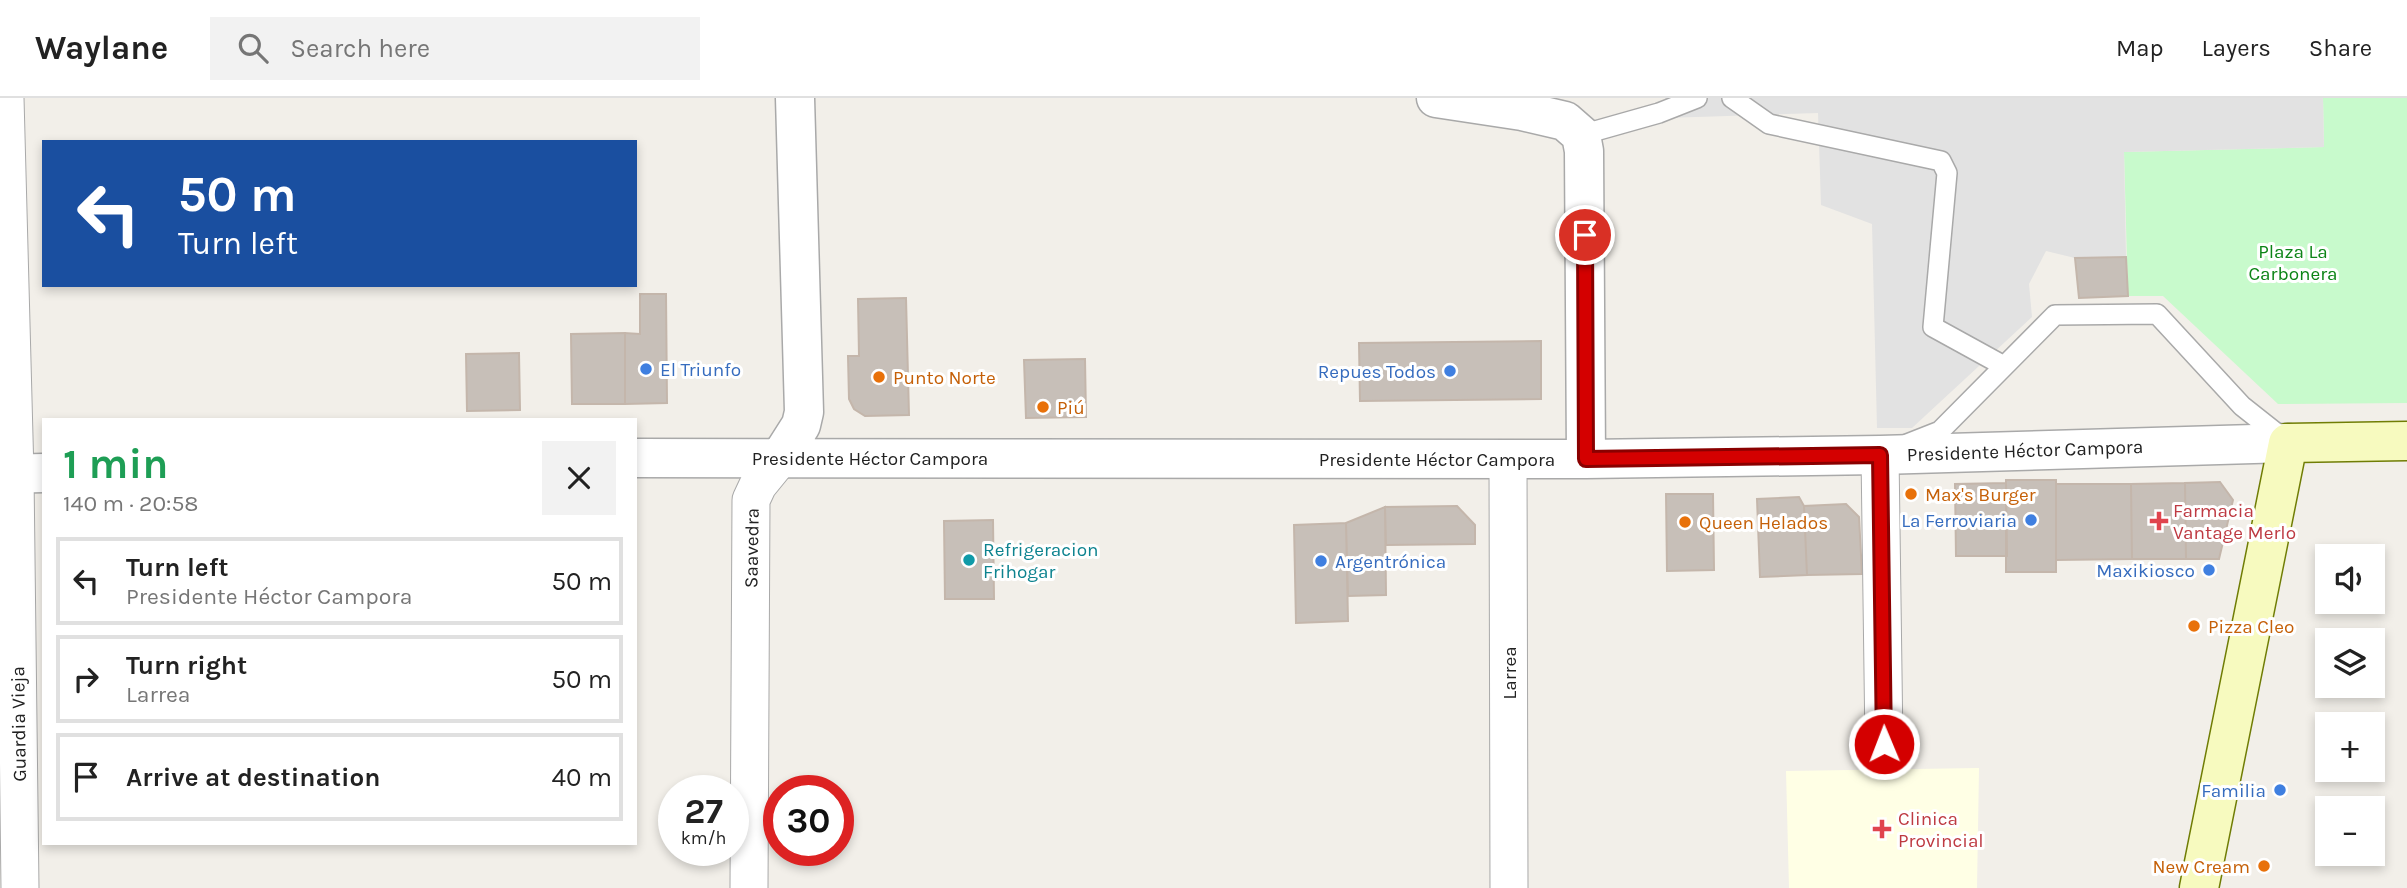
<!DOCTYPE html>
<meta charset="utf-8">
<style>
body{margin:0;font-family:Karla,sans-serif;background:#f2f2f2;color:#222;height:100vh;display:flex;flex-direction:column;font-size:26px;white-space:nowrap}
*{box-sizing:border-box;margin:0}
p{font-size:23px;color:#767676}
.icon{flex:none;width:38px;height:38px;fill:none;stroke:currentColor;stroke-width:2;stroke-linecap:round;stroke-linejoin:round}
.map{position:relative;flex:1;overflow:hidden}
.drawer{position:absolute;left:42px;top:320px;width:595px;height:427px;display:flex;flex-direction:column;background:#fff;border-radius:0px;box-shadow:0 4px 10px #0003}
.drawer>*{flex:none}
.top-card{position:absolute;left:42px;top:42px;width:595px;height:147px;border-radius:0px;box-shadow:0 4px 10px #0003;background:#1a4fa0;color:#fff;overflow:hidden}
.controls{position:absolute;left:2315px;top:446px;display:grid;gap:14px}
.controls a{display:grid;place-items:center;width:70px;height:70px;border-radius:0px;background:#fff;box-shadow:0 4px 10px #0003;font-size:35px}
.speed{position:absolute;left:658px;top:677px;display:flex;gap:14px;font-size:35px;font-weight:700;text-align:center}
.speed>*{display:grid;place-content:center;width:91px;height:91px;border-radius:50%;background:#fff;box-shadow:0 4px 10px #0003;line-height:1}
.speed small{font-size:18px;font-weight:400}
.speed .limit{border:10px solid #d22;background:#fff;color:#111}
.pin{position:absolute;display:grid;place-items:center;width:60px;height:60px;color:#fff;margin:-30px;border:4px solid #fff;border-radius:50%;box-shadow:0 2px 7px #0007}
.me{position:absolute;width:77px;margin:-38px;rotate:359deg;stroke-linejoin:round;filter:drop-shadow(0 0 5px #0008)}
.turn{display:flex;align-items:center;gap:24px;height:147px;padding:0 21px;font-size:32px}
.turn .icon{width:91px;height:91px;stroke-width:2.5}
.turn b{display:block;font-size:49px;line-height:60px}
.round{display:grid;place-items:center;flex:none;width:74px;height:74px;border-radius:0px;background:#f2f2f2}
.headline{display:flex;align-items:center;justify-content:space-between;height:119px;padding:0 21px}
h1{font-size:42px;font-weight:700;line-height:52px;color:#1e9e55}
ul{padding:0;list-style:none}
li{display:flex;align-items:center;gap:21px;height:88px;margin:0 14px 10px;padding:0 7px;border:4px solid #e0e0e0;border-radius:0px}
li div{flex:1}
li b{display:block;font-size:26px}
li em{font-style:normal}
header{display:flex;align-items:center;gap:42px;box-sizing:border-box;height:98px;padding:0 35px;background:#fff;border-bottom:2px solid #e0e0e0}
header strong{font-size:33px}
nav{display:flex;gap:38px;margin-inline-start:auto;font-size:24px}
.search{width:490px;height:63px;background:#f2f2f2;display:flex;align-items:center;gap:18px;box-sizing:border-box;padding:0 24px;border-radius:0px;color:#767676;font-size:26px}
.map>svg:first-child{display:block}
.education{fill:#ffffe5}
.park{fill:#c8facc}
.parking{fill:#e2e2e2}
.building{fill:#c7bfb8;stroke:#c4b6ab;stroke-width:2}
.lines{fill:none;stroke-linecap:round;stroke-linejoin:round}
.service-casing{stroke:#a9a9a9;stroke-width:22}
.minor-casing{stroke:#a9a9a9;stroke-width:39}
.tertiary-casing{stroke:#a9a9a9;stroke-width:41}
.secondary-casing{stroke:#707d05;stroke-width:41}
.service{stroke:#fff;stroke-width:19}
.minor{stroke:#fff;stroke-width:37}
.tertiary{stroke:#fff;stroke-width:38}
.secondary{stroke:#f7fabf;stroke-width:38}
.route-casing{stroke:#8a0000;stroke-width:18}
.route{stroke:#d40000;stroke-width:12}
.shop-dot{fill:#3f7fe0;stroke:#fff;stroke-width:2.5}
.food-dot{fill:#e8710a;stroke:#fff;stroke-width:2.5}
.health-dot{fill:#e0444e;stroke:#fff;stroke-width:2.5}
.culture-dot{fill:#0f9aa8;stroke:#fff;stroke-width:2.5}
.labels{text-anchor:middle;stroke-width:6;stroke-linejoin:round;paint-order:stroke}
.park-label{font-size:19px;fill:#0c8416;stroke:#fff}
.shop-label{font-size:19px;fill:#366cbe;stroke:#fff;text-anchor:end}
.food-label{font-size:19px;fill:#c56008;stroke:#fff;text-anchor:start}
.street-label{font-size:19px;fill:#222;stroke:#fff}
.health-label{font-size:19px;fill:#be3a42;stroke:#fff;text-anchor:start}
.culture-label{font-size:19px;fill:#0d838f;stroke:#fff;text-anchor:start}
</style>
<header>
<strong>Waylane</strong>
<div class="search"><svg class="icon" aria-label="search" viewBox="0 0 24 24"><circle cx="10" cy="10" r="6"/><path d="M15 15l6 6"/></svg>Search here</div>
<nav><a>Map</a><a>Layers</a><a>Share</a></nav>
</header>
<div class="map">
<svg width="2407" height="790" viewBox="0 0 2407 790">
<rect width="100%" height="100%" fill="#f2efe9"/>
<path class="education" d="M1979,670L1977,790H1789L1786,673Z"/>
<path class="park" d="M2323,0H2407V305L2278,306L2163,198H2128L2124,54L2324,49Z"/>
<path class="parking" d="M1665,0H2323L2324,49L2124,54L2126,159L2075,160L2046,153L2029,186L2032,219L1912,330H1877L1872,126L1821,107L1818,15L1666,20Z"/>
<path class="building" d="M2126,159L2128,198L2079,200L2075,160Z
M640,196H666L667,305L625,306V235L640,236Z
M906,200L909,317L865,318L854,311L849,301L848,258H859L858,201Z
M625,235V306H572L571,236Z
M1541,243V301L1360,303L1359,245Z
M519,255L520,312L467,313L466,256Z
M1085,261L1086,319L1026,320L1024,262Z
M2006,382H2056V474H2006Z
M2220,384L2233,402L2219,461H2186L2185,385Z
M2006,385L2007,458H1956L1955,386Z
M2185,385L2186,461H2132L2131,386Z
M2056,386H2131L2132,461L2056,462Z
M1666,396H1713L1714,472L1667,473Z
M1799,399L1804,408L1807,477L1760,479L1757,401Z
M1846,406L1859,419L1862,476L1807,477L1804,408Z
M1457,408L1475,427V446L1386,447L1385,409Z
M1385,409L1386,497L1348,498L1346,425Z
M993,422L994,501H945L944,423Z
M1346,425L1348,523L1296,525L1294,427Z"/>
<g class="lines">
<g class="service-casing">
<path id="service" d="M1732,0L1769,26L1941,63L1947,75L1933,229L2004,268
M1581,37L1659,15L1697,0
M1907,346L1940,333L2055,217L2157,216L2242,308L2285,342"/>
</g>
<g class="minor-casing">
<path id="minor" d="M5,0L15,376L20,790
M1880,357L1884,646
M1508,361L1509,790
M749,790L751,402L758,387L780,360"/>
</g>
<g class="tertiary-casing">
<path id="tertiary" d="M1436,0L1522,13L1565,23L1581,37L1584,53L1586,361
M635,360L1586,361L1880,357L2288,345
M780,360L801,327L804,314L795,0
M0,376L44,375"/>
</g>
<g class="secondary-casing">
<path id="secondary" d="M2199,790L2288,345L2407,343"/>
</g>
<use href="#service" class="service"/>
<use href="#minor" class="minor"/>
<use href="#tertiary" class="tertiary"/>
<use href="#secondary" class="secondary"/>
</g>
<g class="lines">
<g class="route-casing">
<path id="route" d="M1585,137L1586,361L1880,357L1884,646"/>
</g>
<use href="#route" class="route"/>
</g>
<g class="shop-dot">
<circle cx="646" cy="271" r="7"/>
<circle cx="1450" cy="273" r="7"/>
<circle cx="2031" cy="422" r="7"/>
<circle cx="1321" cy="463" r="7"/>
<circle cx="2209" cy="472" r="7"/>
<circle cx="2280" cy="692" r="7"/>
</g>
<g class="food-dot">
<circle cx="879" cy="279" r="7"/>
<circle cx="1043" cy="309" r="7"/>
<circle cx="1911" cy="396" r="7"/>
<circle cx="1685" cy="424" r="7"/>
<circle cx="2194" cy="528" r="7"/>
<circle cx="2264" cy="768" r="7"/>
</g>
<g class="health-dot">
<path d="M2155.5 412.5h7v7h7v7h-7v7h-7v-7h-7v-7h7z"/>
<path d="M1878.5 720.5h7v7h7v7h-7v7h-7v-7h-7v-7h7z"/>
</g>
<circle class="culture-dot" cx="969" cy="462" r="7"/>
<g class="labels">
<g class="park-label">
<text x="2293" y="160">Plaza La<tspan x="2293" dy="22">Carbonera</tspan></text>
</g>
<g class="shop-label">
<text x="660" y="278" text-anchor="start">El Triunfo</text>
<text x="1436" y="280">Repues Todos</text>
<text x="2017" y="429">La Ferroviaria</text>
<text x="1335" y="470" text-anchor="start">Argentrónica</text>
<text x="2195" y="479">Maxikiosco</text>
<text x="2266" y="699">Familia</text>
</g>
<g class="food-label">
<text x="893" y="286">Punto Norte</text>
<text x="1057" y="316">Piú</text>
<text x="1925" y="403">Max's Burger</text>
<text x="1699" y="431">Queen Helados</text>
<text x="2208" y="535">Pizza Cleo</text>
<text x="2250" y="775" text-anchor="end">New Cream</text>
</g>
<g class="street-label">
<text transform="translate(2025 352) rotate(-2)" y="7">Presidente Héctor Campora</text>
<text x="870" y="367">Presidente Héctor Campora</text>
<text x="1437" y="368">Presidente Héctor Campora</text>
<text transform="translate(751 450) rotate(-89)" y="7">Saavedra</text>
<text transform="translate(1509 575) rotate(-90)" y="7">Larrea</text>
<text transform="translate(18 626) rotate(-91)" y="7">Guardia Vieja</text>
</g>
<g class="health-label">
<text x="2173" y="419">Farmacia<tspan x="2173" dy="22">Vantage Merlo</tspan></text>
<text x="1898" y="727">Clinica<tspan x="1898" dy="22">Provincial</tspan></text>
</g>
<g class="culture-label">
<text x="983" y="458">Refrigeracion<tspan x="983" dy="22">Frihogar</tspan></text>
</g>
</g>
</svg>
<div class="controls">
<a><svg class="icon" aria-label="sound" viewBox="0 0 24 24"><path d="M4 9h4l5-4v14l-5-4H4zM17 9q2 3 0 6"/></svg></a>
<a><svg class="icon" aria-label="layers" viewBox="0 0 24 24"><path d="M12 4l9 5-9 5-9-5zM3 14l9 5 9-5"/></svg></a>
<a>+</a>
<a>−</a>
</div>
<div class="speed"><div>27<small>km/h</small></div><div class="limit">30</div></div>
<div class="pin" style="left:1585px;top:137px;background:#d93025"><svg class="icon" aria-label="arrive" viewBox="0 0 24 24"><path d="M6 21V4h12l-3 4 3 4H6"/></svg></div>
<svg class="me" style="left:1884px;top:646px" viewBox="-20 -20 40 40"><circle r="17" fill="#d40000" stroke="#fff" stroke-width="3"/><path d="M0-11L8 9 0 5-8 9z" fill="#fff"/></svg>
<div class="top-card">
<div class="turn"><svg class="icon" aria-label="left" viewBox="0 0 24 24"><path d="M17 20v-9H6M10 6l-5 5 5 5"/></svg><div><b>50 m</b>Turn left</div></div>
</div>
<section class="drawer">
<div class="headline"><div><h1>1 min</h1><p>140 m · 20:58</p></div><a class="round"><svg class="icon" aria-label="close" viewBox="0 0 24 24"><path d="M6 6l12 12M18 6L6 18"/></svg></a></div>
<ul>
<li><svg class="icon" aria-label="left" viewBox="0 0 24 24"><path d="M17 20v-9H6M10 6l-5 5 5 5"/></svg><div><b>Turn left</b><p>Presidente Héctor Campora</p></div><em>50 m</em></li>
<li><svg class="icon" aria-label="right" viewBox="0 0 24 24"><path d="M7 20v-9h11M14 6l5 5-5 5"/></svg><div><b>Turn right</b><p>Larrea</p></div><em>50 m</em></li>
<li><svg class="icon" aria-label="arrive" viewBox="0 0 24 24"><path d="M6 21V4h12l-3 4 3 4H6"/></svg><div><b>Arrive at destination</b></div><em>40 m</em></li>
</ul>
</section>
</div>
